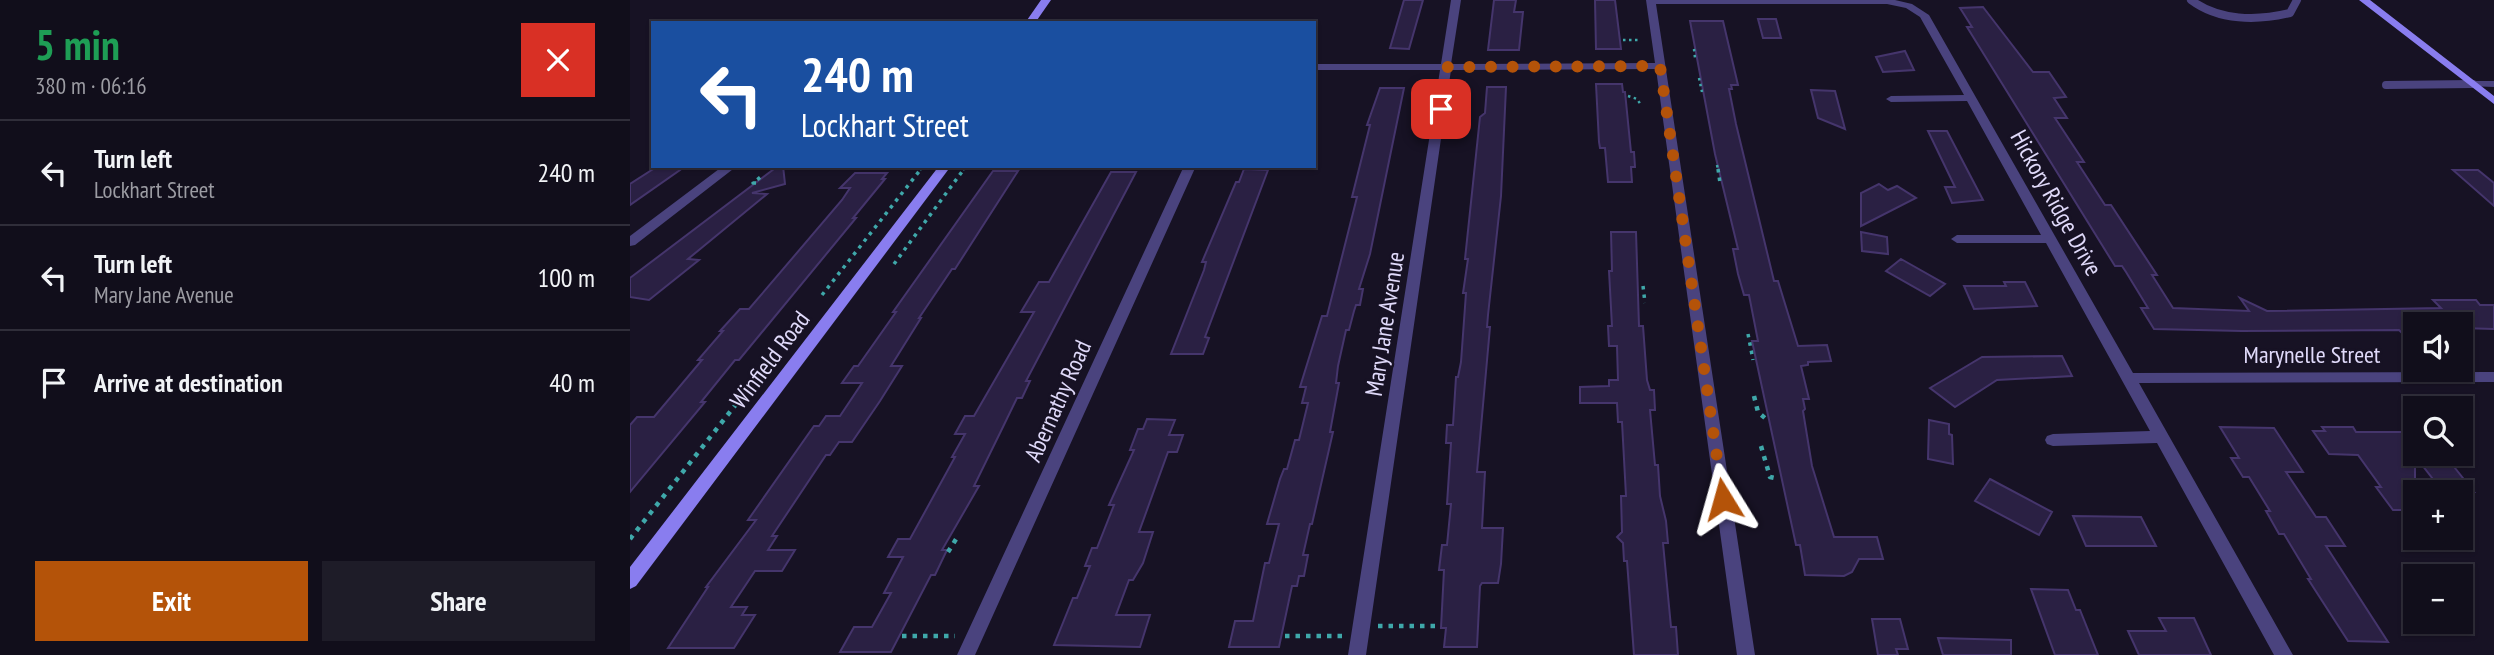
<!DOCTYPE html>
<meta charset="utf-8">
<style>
body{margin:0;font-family:"PT Sans Narrow",sans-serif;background:#1e1c28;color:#f1f3f6;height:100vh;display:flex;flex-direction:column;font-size:26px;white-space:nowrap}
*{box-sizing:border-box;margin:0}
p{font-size:23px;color:#9c9ca3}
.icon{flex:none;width:38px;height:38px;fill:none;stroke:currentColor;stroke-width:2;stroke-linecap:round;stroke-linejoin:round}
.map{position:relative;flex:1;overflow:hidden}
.drawer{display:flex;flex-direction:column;background:#110e1b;width:630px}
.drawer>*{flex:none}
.banner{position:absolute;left:21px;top:21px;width:665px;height:147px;border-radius:0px;box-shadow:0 2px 5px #0004,0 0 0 2px #302e3a;background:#1a4fa0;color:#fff;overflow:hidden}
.fabs{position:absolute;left:1773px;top:312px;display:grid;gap:14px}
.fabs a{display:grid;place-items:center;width:70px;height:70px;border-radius:0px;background:#110e1b;box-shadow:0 2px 5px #0004,0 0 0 2px #302e3a;font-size:35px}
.pin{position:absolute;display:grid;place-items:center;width:60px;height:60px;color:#fff;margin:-30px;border-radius:14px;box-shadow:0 4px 10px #0006}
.me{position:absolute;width:77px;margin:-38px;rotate:352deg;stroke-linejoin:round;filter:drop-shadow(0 0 5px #0008)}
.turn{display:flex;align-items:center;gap:24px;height:147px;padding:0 35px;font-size:32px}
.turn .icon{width:91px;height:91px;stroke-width:2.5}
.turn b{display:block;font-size:49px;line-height:60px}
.round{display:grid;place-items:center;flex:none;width:74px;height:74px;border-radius:0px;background:#1e1c28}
.summary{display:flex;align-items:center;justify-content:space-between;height:119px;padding:0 35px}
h1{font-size:42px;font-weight:800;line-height:52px;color:#1e9e55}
.button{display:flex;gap:14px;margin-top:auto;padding:14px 35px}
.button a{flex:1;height:80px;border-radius:0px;background:#b45309;color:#fff;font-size:28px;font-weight:800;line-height:80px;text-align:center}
.button a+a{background:#1e1c28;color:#f1f3f6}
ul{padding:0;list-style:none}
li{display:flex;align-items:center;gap:21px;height:105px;padding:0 35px;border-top:2px solid #302e3a}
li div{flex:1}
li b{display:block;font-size:26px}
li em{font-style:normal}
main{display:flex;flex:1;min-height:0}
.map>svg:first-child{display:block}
.building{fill:#2a2043;stroke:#45356c;stroke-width:2}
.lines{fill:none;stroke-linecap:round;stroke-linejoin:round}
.path-far2{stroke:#3fa8aa;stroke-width:2.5;stroke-dasharray:2.5 3.5;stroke-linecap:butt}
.path-far1{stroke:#3fa8aa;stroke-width:3.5;stroke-dasharray:3.5 5;stroke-linecap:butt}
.path{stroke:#3fa8aa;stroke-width:4.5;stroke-dasharray:4.5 6;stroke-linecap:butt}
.lane{stroke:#4a437e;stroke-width:8}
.street{fill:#4a437e;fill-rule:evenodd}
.secondary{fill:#897def;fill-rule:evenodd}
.route{stroke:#b45309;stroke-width:12;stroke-dasharray:0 21.6}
.labels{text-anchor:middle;stroke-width:5;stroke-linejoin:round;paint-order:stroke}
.street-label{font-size:24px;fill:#e0dafa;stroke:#171224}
</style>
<main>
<section class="drawer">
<div class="summary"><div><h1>5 min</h1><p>380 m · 06:16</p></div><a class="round" style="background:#d93025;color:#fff"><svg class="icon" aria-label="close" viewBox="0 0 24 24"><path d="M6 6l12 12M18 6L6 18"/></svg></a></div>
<ul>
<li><svg class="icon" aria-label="left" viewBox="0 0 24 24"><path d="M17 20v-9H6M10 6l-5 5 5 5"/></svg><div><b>Turn left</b><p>Lockhart Street</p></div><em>240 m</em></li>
<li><svg class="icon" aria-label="left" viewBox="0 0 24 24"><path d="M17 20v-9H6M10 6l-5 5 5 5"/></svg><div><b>Turn left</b><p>Mary Jane Avenue</p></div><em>100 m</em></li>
<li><svg class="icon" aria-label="arrive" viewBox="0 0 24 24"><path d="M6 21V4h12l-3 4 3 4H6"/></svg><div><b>Arrive at destination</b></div><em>40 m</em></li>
</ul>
<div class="button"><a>Exit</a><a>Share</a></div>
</section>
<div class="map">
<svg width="1864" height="655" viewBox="0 0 1864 655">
<rect width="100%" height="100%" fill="#171224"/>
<path class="building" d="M774,0H793L779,49L760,48Z
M864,0H886L884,12H893L889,50H858Z
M965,0H985L991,49H966Z
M1353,7L1403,72H1419L1436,97L1424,98L1437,118H1425L1454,162H1447L1475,205H1481L1527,275H1522L1543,308L1619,311L1610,298L1637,311L1811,308L1803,300H1846L1850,305H1864V329L1831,328L1830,324H1789L1785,319V334L1772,333L1769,330L1612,331L1524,329L1511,308H1518L1496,272L1492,266H1485L1337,27H1342L1330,8Z
M1128,19H1146L1151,38H1133Z
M1060,21H1093L1108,85H1101L1102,89H1099L1106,124L1144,281H1148L1168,346L1197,345L1201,361L1178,362V365L1171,366L1179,399H1173L1175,409L1173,411L1182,466L1204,537H1247L1253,559H1229L1222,572L1214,576L1175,575L1170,545H1166L1122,341H1128L1119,295H1114L1108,274L1103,249H1108L1085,154Z
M1275,51L1284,70L1253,72L1246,57Z
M966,84H992L993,92H995L1001,152H1004L1005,167H1001L1002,182H978L975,148H970L969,142Z
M857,87H876L871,196L858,315L857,327H860L847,472H855L852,528H873L871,564L868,583H852L850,586L847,647H814L816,628H811L814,570H809L812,545H817L821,504H817L821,443H816L817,425H823L826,377H828L831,362L836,293H833L838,259H835L850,117L855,113Z
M750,88H774L740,254L729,289H733L730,305H726L724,311L719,330H716L708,366L706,383H709L700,432H703L682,524H680L673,555H678L674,576H669L667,586H662L649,647H599L605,621H623L635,563H639L649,524H637L650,479L654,469H657L665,440H669L678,403H672L676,387H670L692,316H697L727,197H722L740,125H737Z
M1181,90L1205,91L1215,129L1188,118Z
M1298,131H1317L1353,200L1322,203L1315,187H1325Z
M28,166H47L50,170L0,205V184Z
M148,166H153L155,184L122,193L137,194L58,259L69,260L19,300L0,297V278Z
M614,169L638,170L575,337L579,338L573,354H541L574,270L576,262H572L606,182H609Z
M1823,170H1848L1864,183V206Z
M363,171H388L325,269H322L289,318H291L261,366H272L250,401L222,442H209L200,455H196L142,536H147L138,550H165L152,571H125L101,607H117L112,615H125L104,648H38L78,587H76L126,520H118L184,426H189L196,416H210L232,383H212L224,366H228L266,312H263Z
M481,172H506L396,381H400L392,398H387L370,433L344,486H349L312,550H317L305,575H301L261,652H210L224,627H242L261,593H254L273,557H258L268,539H280L325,457H322L335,434H325L335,416H344L404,312H391L409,282H419Z
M225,173H257L252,179H255L223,218H226L109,360H105L71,402H75L0,492V425L7,417H24L72,360H68L93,331H90L110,309H119L212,200L220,188H210Z
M1249,184L1258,190L1267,186L1286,198L1231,226V193Z
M981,232H1006L1009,326H1013L1017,380L1020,390H1024L1025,410H1020L1025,465H1028L1030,496L1036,521L1038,543H1033L1041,627H1046L1048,655H1004L997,561H994L993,543L987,537L992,532L991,496H996L992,422H988L987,403H950V387L979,386V380H988L987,346H979L978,326H982L979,271H982Z
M1231,232L1257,237L1258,254L1232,251Z
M1271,259L1315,284L1300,296L1256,271Z
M1374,282H1395L1407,306L1344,309L1334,286H1376Z
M1432,356L1442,376L1367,380L1325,407L1300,388L1352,357Z
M517,419L545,420L539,435H553L547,452H538L509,532H523L513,563L503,580H499L486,615H520L510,647L424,645L443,598H447L460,566H455L462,548H467L484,505H479L504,450H500L508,429H513Z
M1299,420L1319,424V434L1322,435L1323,464L1298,459Z
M1590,427L1644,428L1673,472H1656L1686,517H1696L1715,546H1696L1758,642L1718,641L1678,579H1681L1654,534H1649L1636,511H1640L1619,477H1613L1601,458H1609Z
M1692,427H1723L1726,432H1785V453H1813L1844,492H1813L1785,456V510H1763L1746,487H1751L1728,455L1699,454L1683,431H1695Z
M1360,479L1422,512L1409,535L1345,501Z
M1443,516L1511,517L1526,546H1456Z
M1401,589L1438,590L1446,610H1450L1468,655H1425Z
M1529,618H1564L1581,655H1509L1498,631H1536Z
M1242,619H1270L1278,649H1266L1268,655H1248Z
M1308,638L1381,640V655H1313Z"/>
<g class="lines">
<path class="path-far2" d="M993,40H1011
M1064,49L1065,58
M1069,78L1072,92
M998,96L1007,99L1011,105
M1087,165L1088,170
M290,170L293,166
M333,170L336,166"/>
<path class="path-far1" d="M1088,169L1090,183
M126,183H123L133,175
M264,264L334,169
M1013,286L1015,303
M192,295L291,169
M1118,334L1123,360"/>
<path class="path" d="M1124,396L1128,412L1136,419
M1131,446L1140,477L1149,479
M0,539L122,384
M318,552L328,536
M748,626H809
M272,636H325
M655,636H712"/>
<path class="lane" d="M1561,0C1589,21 1627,21 1660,13L1667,0
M1756,85L1843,84"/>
<path class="street" d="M821,0H831L821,64L1025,63L1016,0H1265L1282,4L1299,15L1503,373L1864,372V382L1509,383L1663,655H1644L1527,443L1423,446L1417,444L1415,440L1417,436L1423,434L1520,431L1416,243H1327L1321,239L1327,235H1411L1337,101L1261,102L1256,99L1261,96L1334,95L1290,17L1276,8L1257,4H1026L1125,655H1107L1026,69L821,70L736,655H718L810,70H684V64H811Z
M1843,81H1864V87L1839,86L1838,84Z
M93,166H107L5,245L0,246V236Z
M554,166H566L345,655H327Z"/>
<path class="secondary" d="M411,0H421L405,23H395Z
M1729,0H1740L1864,96V104Z
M309,166H321L6,586L0,589V567Z"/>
</g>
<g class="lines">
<path class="route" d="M811,109L817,67L1030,66L1093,499"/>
</g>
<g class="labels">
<g class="street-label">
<text transform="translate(1426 203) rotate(61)" y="8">Hickory Ridge Drive</text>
<text transform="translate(755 324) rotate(-81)" y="8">Mary Jane Avenue</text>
<text x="1682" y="363">Marynelle Street</text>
<text transform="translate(140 360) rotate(-53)" y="8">Winfield Road</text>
<text transform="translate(428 401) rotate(-66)" y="8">Abernathy Road</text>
</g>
</g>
</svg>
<div class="fabs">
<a><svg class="icon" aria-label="sound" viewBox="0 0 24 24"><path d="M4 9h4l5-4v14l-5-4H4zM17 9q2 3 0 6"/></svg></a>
<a><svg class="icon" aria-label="search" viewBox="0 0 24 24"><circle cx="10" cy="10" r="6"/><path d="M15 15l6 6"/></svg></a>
<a>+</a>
<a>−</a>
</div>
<div class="pin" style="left:811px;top:109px;background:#d93025"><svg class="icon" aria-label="arrive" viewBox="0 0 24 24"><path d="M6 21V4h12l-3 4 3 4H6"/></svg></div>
<svg class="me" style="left:1093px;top:499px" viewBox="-20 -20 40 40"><path d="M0-17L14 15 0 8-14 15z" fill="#b45309" stroke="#fff" stroke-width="4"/></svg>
<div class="banner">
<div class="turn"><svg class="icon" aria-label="left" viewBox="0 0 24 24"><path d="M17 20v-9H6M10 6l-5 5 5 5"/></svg><div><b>240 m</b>Lockhart Street</div></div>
</div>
</div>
</main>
